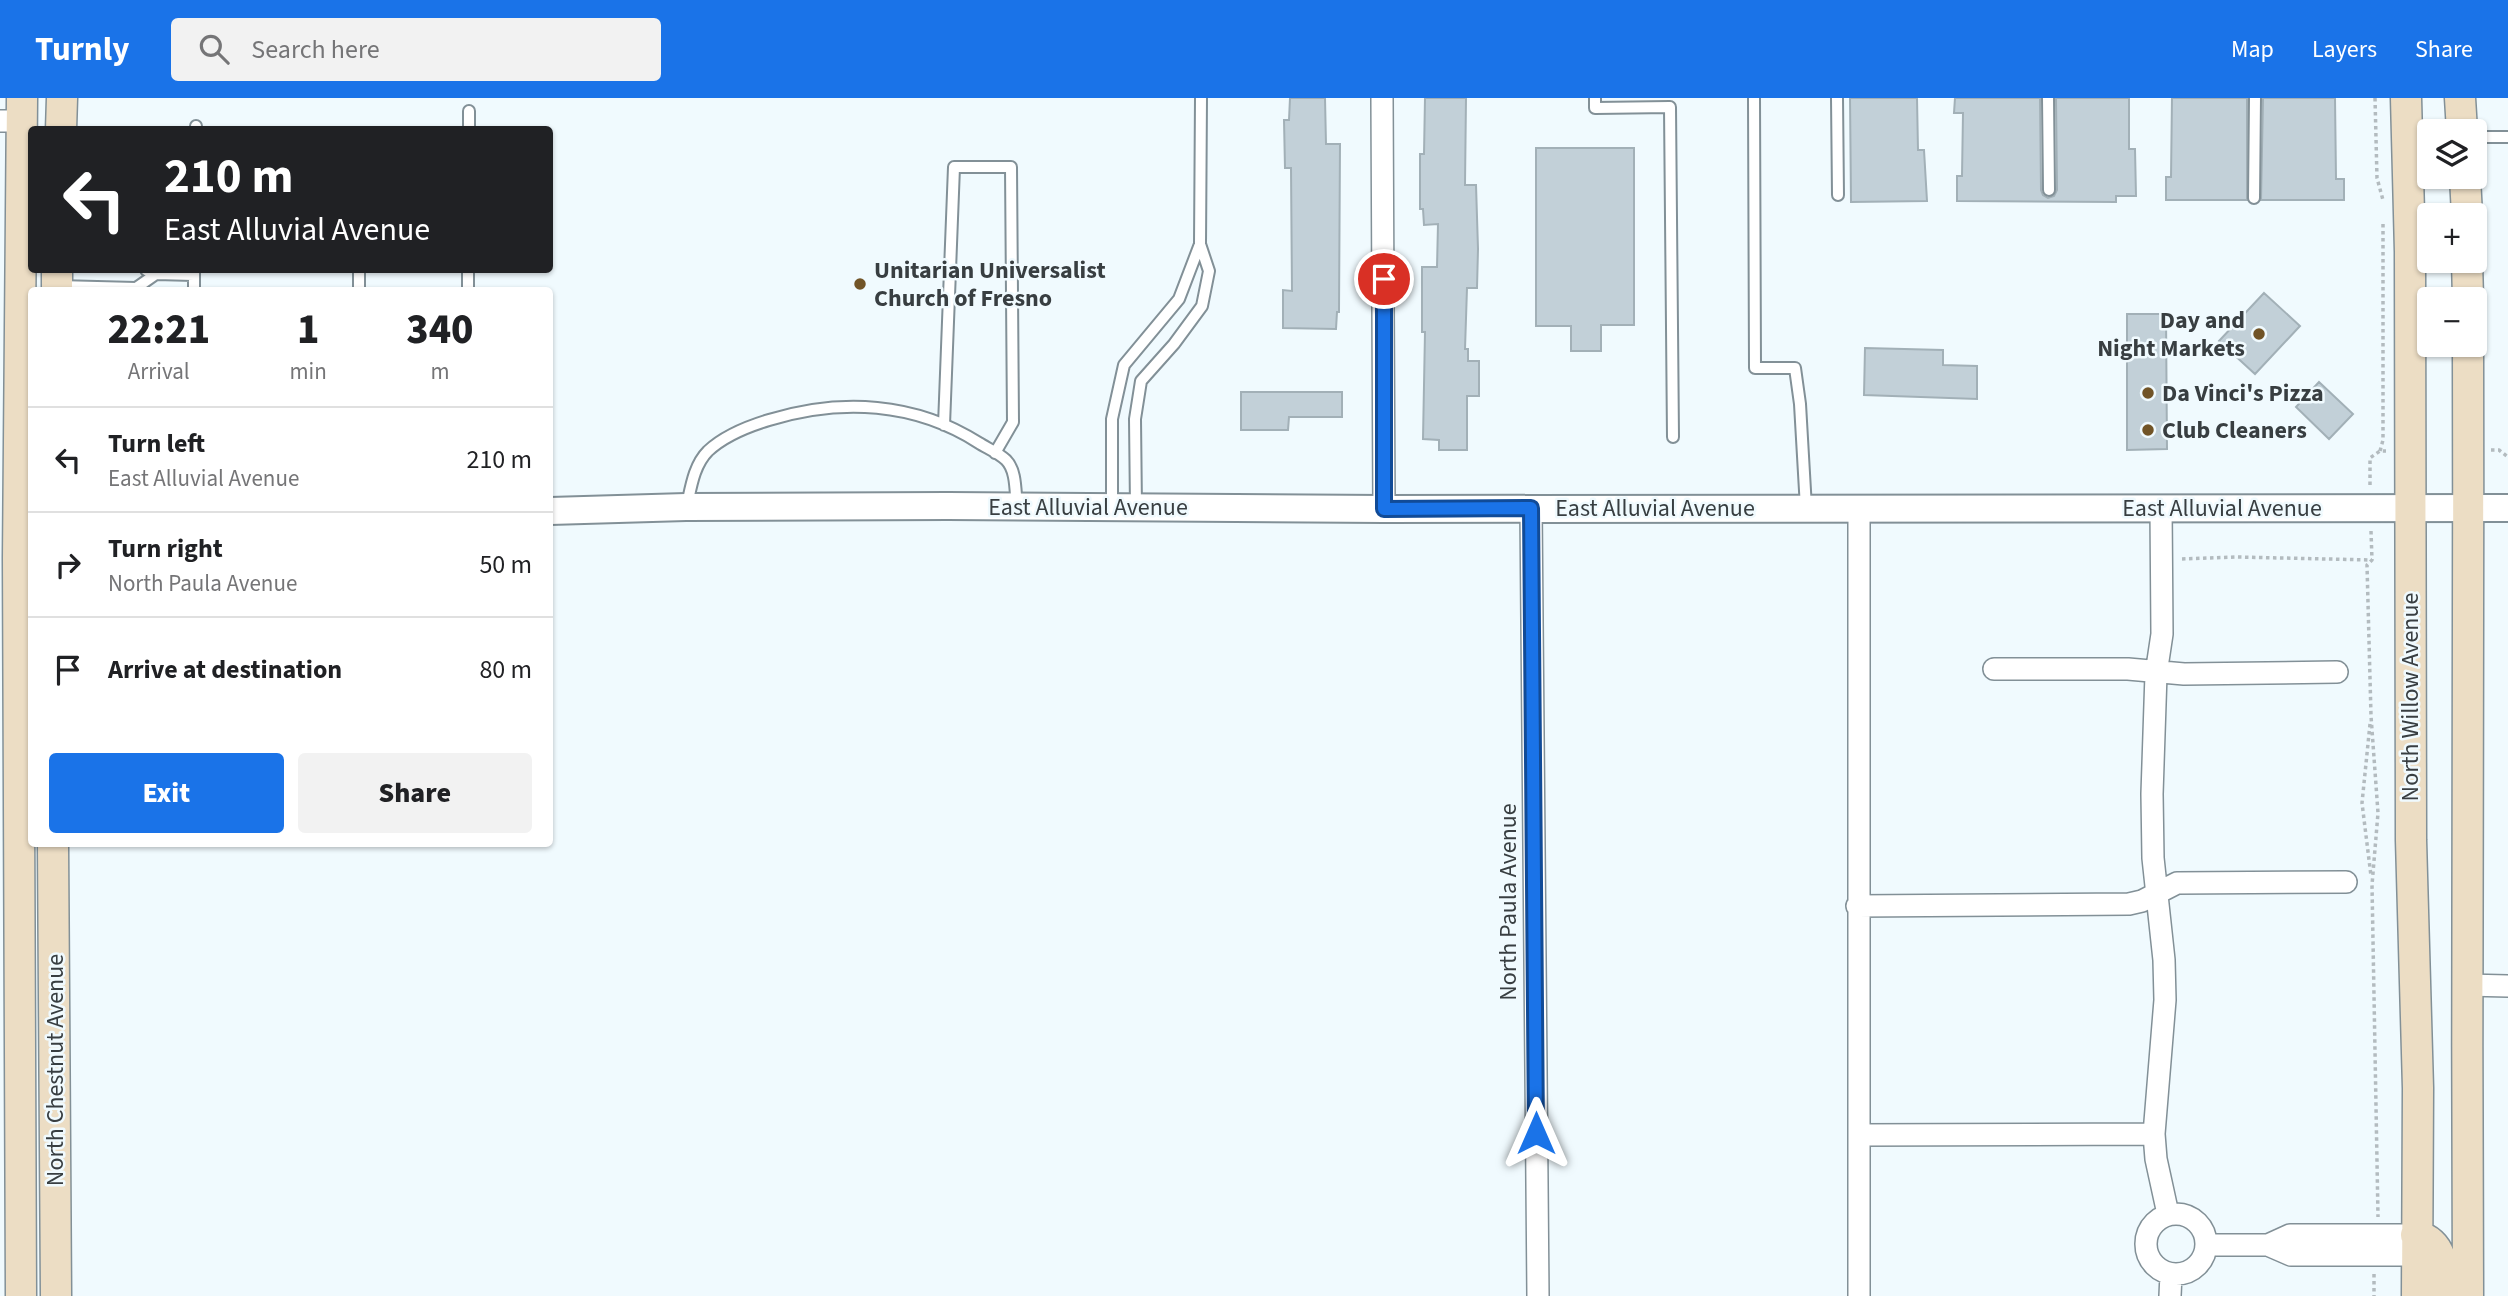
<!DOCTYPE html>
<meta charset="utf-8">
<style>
body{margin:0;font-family:"Source Sans 3",sans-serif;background:#f2f2f2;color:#202124;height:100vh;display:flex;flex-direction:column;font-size:26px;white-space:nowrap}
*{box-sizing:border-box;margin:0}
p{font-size:23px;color:#757577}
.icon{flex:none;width:38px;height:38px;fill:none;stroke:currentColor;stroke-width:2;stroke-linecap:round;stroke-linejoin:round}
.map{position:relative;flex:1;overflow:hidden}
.sheet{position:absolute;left:28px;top:189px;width:525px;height:560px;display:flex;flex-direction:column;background:#fff;border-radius:7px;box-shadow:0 2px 5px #0004}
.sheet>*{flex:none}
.banner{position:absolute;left:28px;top:28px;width:525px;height:147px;border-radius:7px;box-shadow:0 2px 5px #0004;background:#202124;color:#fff;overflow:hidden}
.controls{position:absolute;left:2417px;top:21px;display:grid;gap:14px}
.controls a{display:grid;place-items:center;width:70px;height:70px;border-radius:7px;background:#fff;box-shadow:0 2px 5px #0004;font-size:35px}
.pin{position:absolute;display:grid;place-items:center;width:60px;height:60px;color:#fff;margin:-30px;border:4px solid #fff;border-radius:50%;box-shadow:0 2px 7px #0007}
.me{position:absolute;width:77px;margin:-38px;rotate:0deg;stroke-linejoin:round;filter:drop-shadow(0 0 5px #0008)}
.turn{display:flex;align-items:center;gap:24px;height:147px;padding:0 21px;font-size:32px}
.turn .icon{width:91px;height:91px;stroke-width:2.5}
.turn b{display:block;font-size:49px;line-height:60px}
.eta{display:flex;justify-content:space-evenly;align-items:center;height:119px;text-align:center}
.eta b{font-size:42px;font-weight:800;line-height:49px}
.primary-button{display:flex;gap:14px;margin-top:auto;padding:14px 21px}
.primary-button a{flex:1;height:80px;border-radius:7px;background:#1a73e8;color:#fff;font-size:28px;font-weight:800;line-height:80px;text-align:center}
.primary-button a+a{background:#f2f2f2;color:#202124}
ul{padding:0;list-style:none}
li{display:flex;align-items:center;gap:21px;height:105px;padding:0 21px;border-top:2px solid #e0e0e0}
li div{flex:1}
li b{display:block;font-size:26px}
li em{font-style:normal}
header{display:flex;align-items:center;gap:42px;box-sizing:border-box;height:98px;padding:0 35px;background:#1a73e8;color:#fff}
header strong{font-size:33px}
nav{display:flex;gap:38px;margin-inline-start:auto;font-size:24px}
.search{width:490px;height:63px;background:#f2f2f2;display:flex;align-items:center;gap:18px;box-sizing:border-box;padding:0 24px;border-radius:7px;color:#757577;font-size:26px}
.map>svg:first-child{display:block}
.building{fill:#c2d0d8;stroke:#a2b0b7;stroke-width:2}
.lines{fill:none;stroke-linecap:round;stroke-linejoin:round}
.service-casing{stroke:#829097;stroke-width:14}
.minor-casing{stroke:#829097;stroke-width:24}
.tertiary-casing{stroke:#829097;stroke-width:30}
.secondary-casing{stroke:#829097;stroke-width:33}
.path{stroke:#b3bbbf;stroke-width:3.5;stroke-dasharray:3.5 3.5;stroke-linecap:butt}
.service{stroke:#fff;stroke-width:10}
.minor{stroke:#fff;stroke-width:21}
.tertiary{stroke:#fff;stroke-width:26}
.secondary{stroke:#ecddc4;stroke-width:30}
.route-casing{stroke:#114b97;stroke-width:18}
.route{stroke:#1a73e8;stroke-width:12}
.poi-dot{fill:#715427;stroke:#f0fafe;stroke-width:2.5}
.labels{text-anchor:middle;stroke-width:5;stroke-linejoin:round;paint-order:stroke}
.poi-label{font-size:24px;font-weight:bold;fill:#383e41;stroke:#f0fafe;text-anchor:start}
.street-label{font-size:24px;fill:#383e41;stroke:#f0fafe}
</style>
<header>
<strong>Turnly</strong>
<div class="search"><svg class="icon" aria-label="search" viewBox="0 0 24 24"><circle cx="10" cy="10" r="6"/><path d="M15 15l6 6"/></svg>Search here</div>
<nav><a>Map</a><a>Layers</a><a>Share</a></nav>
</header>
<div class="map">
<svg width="2508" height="1198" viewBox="0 0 2508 1198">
<rect width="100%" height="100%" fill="#f0fafe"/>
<path class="building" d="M1290,0H1325L1326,46H1340L1339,214H1337L1336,231L1283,230V192L1292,193L1291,70H1285L1284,22H1289Z
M1425,0H1466L1465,87H1476L1478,151L1477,190H1467L1465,251H1468V263H1479V298H1467V352H1439V342L1423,341L1425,234H1422V169H1437L1438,126L1424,127L1423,111H1420V56H1424Z
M1850,0H1917L1918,52H1924L1927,103L1851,104Z
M1955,0H2040L2041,92L2043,97L2048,100L2054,98L2057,92L2056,0H2129V51H2135L2136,98H2116V104L1957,103V78H1962L1963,15H1954Z
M2172,0H2247V102H2166V79H2171Z
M2263,0H2335L2336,81H2344V102H2261Z
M1536,50H1634V227H1601V253H1571V228H1536Z
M2264,195L2300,228L2255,276L2219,243Z
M2127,216H2166L2167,351L2127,352Z
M1865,250L1943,252V267L1977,268V301L1864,297Z
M2319,284L2353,316L2329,341L2296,309Z
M1241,294H1342V319H1289L1288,332H1241Z"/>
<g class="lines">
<g class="service-casing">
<path id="service" d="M1595,0V10L1670,9L1673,339
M1754,0L1755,270H1795L1800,306L1806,410
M1837,0L1838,97
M2048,0L2049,92
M196,32V28
M469,32V13
M2474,39H2508
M2254,100L2255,0
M1200,146L1201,0
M146,172L156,176L194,177V172
M359,172V192
M468,172V192
M194,177V192
M58,188L136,190L156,176
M944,327L954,69H1011L1013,324L995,355
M687,407C691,389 694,367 708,353C724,338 749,328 769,322C841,300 915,304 979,345C987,350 999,355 1006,362C1017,373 1015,395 1017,409
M1112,408V321L1124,267L1179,201L1200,146L1209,173L1202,208L1174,246L1141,283L1135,321L1136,410"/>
</g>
<g class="minor-casing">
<path id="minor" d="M1382,0L1384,411
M0,23H22
M1531,410L1538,1198
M1859,410V1198
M2161,410L2162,536L2156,576L2152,696L2153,760L2164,862L2165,902L2154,1036L2156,1061L2168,1116
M1994,571H2128L2184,576L2337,574
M1857,808L2129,806L2142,803L2177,785L2346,784
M2466,887L2508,888
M1859,1037L2154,1036
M2146 1146a30 30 0 1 1 60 0a30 30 0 1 1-60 0Z
M2206,1147H2268L2290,1137H2416
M2268,1147L2291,1157H2416
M2170,1198L2171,1176"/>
</g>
<g class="tertiary-casing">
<path id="tertiary" d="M550,413L686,409L948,408L1384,411L2508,410"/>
</g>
<g class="secondary-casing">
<path id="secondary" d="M2406,0L2410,154L2411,742L2418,990L2417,1198
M2460,0L2462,33
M61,32L62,0
M2465,79L2467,117
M2467,163L2468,201
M57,192V172
M53,746L56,1198
M2416,1137C2446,1146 2442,1172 2442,1198
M21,1198L18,460L22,0
M2468,1198C2466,881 2469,564 2468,247"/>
</g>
<path class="path" d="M2375,0L2377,80L2383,102
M2491,352H2499L2508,359
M2380,353L2383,342V124
M2370,387V360L2380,353H2386
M2371,433L2372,462L2367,467L2371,618L2378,715L2372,787L2378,1119
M2182,461L2237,459L2372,462
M2370,626L2362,705L2371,778
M2374,1176V1198"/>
<use href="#service" class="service"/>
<use href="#minor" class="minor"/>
<use href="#tertiary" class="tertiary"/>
<use href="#secondary" class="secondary"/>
</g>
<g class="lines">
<g class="route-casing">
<path id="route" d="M1384,181V411L1531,410L1536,1035"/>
</g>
<use href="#route" class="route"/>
</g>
<g class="poi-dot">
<circle cx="860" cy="186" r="7"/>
<circle cx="2259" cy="236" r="7"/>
<circle cx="2148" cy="295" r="7"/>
<circle cx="2148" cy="332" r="7"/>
</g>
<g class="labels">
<g class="poi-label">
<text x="874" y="180">Unitarian Universalist<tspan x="874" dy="28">Church of Fresno</tspan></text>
<text x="2245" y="230" text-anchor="end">Day and<tspan x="2245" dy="28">Night Markets</tspan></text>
<text x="2162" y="303">Da Vinci's Pizza</text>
<text x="2162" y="340">Club Cleaners</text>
</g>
<g class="street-label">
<text x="1088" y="417">East Alluvial Avenue</text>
<text x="1655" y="418">East Alluvial Avenue</text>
<text x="2222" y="418">East Alluvial Avenue</text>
<text transform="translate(2410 599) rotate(-90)" y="8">North Willow Avenue</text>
<text transform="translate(1508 804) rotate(-90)" y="8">North Paula Avenue</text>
<text transform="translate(55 972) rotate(-90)" y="8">North Chestnut Avenue</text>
</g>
</g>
</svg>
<div class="controls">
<a><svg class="icon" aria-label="layers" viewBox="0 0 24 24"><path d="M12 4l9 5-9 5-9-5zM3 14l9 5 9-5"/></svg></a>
<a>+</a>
<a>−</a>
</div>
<div class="pin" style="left:1384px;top:181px;background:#d93025"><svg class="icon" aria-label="arrive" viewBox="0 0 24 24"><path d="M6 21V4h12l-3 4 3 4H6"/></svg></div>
<svg class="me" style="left:1536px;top:1035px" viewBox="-20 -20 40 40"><path d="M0-17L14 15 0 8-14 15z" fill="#1a73e8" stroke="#fff" stroke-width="4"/></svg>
<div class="banner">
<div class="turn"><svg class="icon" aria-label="left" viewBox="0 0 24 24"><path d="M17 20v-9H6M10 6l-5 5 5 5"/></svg><div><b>210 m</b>East Alluvial Avenue</div></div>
</div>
<section class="sheet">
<div class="eta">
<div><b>22:21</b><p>Arrival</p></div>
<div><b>1</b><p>min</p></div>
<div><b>340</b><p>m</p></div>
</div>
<ul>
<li><svg class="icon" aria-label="left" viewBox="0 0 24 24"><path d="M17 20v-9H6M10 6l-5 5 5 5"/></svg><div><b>Turn left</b><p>East Alluvial Avenue</p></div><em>210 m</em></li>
<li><svg class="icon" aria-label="right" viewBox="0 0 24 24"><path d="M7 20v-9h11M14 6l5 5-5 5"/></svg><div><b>Turn right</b><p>North Paula Avenue</p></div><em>50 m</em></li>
<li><svg class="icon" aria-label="arrive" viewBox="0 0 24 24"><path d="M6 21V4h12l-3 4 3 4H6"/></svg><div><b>Arrive at destination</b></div><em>80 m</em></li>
</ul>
<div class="primary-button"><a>Exit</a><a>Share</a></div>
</section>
</div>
